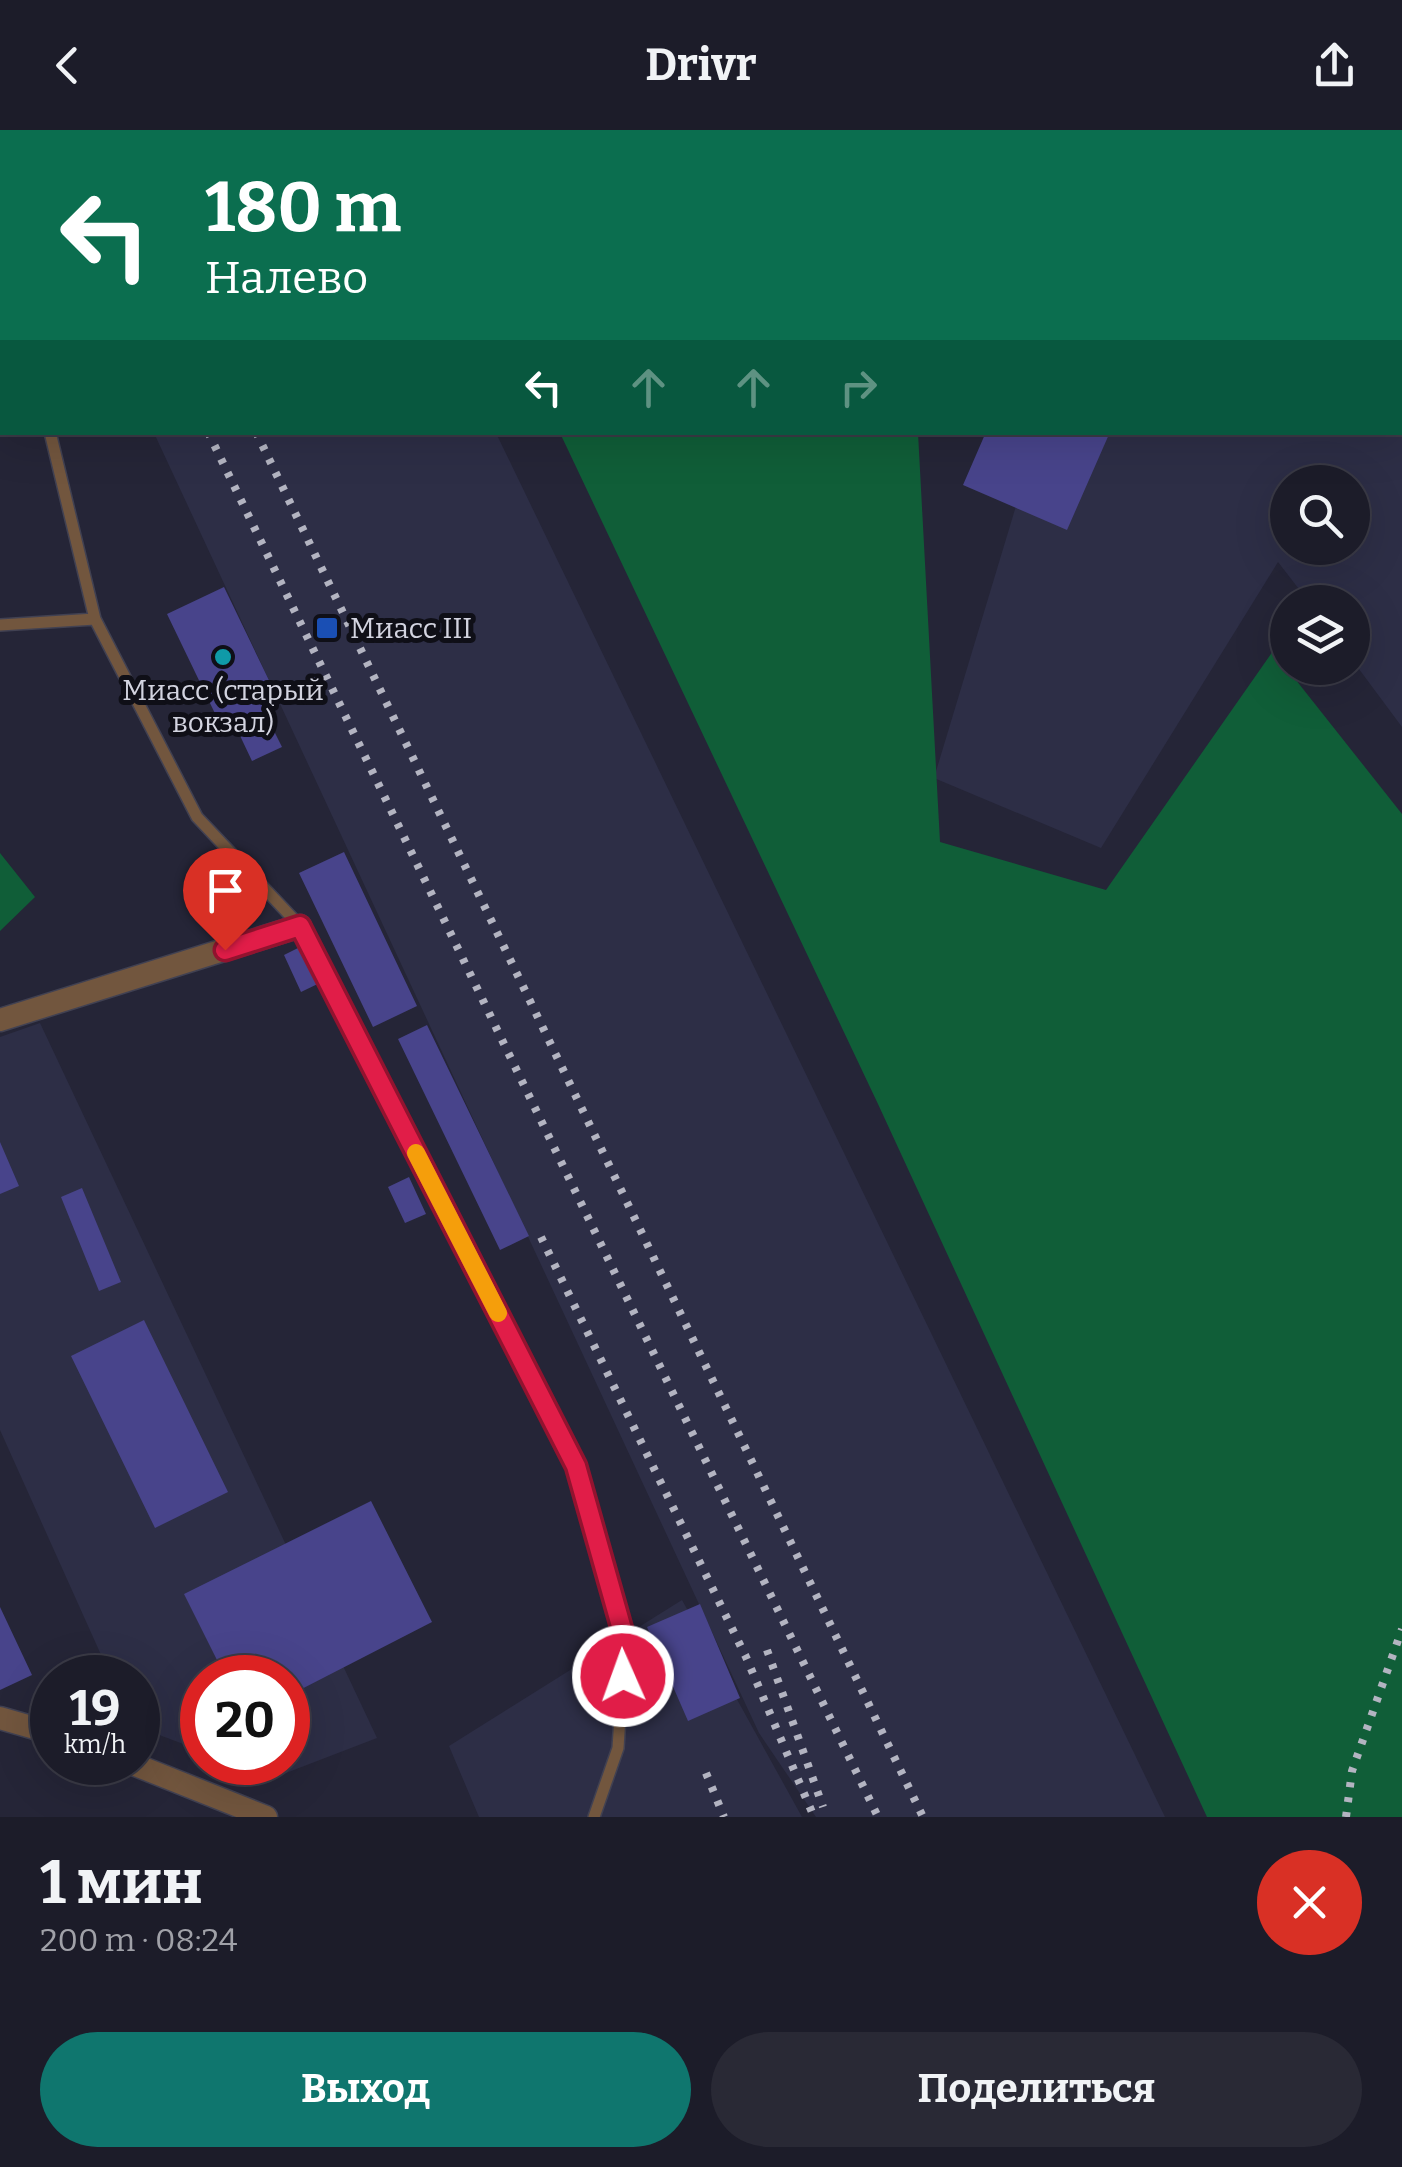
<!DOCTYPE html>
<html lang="ru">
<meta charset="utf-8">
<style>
body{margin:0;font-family:Bitter,serif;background:#292935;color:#f1f3f6;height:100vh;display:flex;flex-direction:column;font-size:38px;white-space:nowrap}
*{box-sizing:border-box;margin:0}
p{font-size:32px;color:#a0a1a8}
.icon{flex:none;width:55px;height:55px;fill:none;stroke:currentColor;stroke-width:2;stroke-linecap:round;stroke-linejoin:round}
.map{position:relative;height:1687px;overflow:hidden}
.details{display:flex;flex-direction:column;background:#1c1c29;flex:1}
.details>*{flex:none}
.hud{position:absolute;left:0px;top:0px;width:1402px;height:305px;box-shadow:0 10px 40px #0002,0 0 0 2px #3a3a46;background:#0b6e4f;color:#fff;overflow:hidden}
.tools{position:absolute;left:1270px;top:335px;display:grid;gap:20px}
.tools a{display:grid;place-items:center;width:100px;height:100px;border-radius:50%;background:#1c1c29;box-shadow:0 10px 40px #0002,0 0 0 2px #3a3a46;font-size:50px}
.speed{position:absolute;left:30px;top:1525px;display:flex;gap:20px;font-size:50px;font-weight:700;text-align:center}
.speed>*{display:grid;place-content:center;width:130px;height:130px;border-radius:50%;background:#1c1c29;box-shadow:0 10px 40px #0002,0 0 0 2px #3a3a46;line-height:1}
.speed small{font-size:25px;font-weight:400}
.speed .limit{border:15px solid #d22;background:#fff;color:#111}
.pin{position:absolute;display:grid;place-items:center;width:85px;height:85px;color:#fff;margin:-102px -42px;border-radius:50% 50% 50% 0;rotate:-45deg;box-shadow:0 0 10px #0007}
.pin .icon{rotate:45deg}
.me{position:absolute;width:110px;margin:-55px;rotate:358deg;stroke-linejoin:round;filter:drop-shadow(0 0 8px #0008)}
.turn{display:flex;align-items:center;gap:35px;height:210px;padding:0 40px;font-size:45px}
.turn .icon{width:130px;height:130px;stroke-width:2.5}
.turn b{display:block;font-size:70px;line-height:85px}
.lanes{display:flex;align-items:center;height:95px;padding:0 40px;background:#0003;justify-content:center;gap:50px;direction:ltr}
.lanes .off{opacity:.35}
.round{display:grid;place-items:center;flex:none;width:105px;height:105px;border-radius:52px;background:#292935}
.overview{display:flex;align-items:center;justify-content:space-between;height:170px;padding:0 40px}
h1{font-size:60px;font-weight:700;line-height:75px}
.button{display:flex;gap:20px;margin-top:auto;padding:20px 40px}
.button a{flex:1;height:115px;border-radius:60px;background:#0f766e;color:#fff;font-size:40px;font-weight:700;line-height:115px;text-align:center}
.button a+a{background:#292935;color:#f1f3f6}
header{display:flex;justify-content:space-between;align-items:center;height:130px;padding:0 40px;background:#1c1c29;font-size:45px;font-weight:700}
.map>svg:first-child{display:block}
.built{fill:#2d2e46;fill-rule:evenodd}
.green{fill:#105e38}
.building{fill:#48448b}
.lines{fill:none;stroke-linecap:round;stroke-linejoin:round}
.service-casing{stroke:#414152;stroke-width:14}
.minor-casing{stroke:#414152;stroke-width:25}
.service{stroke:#72563e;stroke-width:11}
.minor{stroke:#72563e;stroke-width:22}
.rail{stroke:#b3b4c1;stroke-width:8;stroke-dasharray:5 10;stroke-linecap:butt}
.route-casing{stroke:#92132f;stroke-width:25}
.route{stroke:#e11d48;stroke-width:18}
.slow{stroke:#f59e0b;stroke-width:18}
.transit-dot{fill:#1a4fb4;stroke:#0f0f17;stroke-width:4}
.culture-dot{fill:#0f9aa8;stroke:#0f0f17;stroke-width:4}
.labels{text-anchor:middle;stroke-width:10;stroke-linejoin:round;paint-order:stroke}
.poi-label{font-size:28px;fill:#d3d4e0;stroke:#0f0f17;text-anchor:start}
</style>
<header><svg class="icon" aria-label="back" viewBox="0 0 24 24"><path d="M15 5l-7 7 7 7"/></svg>Drivr<svg class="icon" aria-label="share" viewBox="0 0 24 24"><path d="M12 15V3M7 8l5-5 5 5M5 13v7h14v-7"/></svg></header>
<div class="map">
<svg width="1402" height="1687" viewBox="0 0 1402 1687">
<rect width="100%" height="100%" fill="#252537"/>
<path class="built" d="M1130,0H1402V597L1353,531L1352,472H1309L1278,432L1101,718L934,648L1038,303L1400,302V2ZM1288,352H1352V418H1288Z
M154,303H496L1165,1687H816L759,1603Z
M40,893L377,1608L273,1648L232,1633L288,1632V1548H202V1621L138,1597V1548L111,1547L0,1300V907Z
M682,1470L802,1687H479L449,1616Z"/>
<path class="green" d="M560,303H918L940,712L1106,760L1273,521L1402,684V1687H1207L878,974Z
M0,723L35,767L0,801Z"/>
<path class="building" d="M986,302H1110L1067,400L963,355Z
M224,457L279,571L263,579L282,617L252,631L234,593L222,598L167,484Z
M344,722L417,876L373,897L299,743Z
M310,812L328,849L301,862L284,825Z
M427,895L529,1106L500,1120L398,909Z
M0,1012L19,1056L0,1064Z
M409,1047L426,1084L405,1093L388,1057Z
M82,1058L121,1152L99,1161L61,1067Z
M144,1190L228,1362L155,1398L71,1226Z
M371,1371L432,1492L288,1566V1548H226L184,1464Z
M700,1474L740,1568L688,1591L647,1497Z
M0,1477L32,1545L0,1560Z"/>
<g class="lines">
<g class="service-casing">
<path id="service" d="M1338,2L1341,0
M0,181L2,185
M50,302L95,489L197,687L300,796L576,1336L625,1510L618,1618L594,1687
M0,495L95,489"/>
</g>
<g class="minor-casing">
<path id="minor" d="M0,890L300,796
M0,1588L52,1603
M128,1632L266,1687"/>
</g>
<use href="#service" class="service"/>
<use href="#minor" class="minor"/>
<path class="rail" d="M62,0L63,2
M107,0L109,2
M208,302L878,1687
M256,302L923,1687
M541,1107L746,1527L814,1687
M767,1520L823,1677
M706,1643L724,1687
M1346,1687L1352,1641L1402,1499"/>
</g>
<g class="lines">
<g class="route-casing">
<path id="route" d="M225,820L300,796L576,1336L625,1510L623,1546"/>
</g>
<use href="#route" class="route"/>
<path class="slow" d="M416,1023L498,1183"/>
</g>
<rect class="transit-dot" x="315" y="486" width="24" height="24" rx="5"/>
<circle class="culture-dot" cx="223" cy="527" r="10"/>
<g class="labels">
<g class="poi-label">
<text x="350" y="508">Миасс III</text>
<text x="223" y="570" text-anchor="middle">Миасс (старый<tspan x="223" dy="32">вокзал)</tspan></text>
</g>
</g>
</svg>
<div class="tools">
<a><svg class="icon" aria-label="search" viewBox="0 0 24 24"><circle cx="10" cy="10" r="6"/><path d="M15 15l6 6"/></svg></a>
<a><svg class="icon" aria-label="layers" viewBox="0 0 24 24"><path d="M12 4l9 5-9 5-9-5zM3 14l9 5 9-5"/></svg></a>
</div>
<div class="speed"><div>19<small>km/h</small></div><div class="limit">20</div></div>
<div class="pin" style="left:225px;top:820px;background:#d93025"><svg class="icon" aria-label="arrive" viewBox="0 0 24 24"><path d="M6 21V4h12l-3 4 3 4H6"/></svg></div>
<svg class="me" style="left:623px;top:1546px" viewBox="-20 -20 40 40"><circle r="17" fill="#e11d48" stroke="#fff" stroke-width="3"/><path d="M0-11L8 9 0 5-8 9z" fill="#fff"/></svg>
<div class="hud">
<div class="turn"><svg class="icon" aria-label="left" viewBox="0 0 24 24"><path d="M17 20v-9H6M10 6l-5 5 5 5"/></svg><div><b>180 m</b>Налево</div></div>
<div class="lanes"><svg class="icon" aria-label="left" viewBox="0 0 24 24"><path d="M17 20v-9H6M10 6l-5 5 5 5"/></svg><svg class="icon off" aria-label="ahead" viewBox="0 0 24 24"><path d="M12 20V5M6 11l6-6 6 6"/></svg><svg class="icon off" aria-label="ahead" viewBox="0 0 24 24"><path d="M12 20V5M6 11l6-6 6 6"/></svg><svg class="icon off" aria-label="right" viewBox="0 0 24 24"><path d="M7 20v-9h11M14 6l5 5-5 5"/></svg></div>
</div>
</div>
<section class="details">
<div class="overview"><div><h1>1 мин</h1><p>200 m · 08:24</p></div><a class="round" style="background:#d93025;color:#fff"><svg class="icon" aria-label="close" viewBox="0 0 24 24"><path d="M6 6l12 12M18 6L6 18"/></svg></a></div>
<div class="button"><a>Выход</a><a>Поделиться</a></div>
</section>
